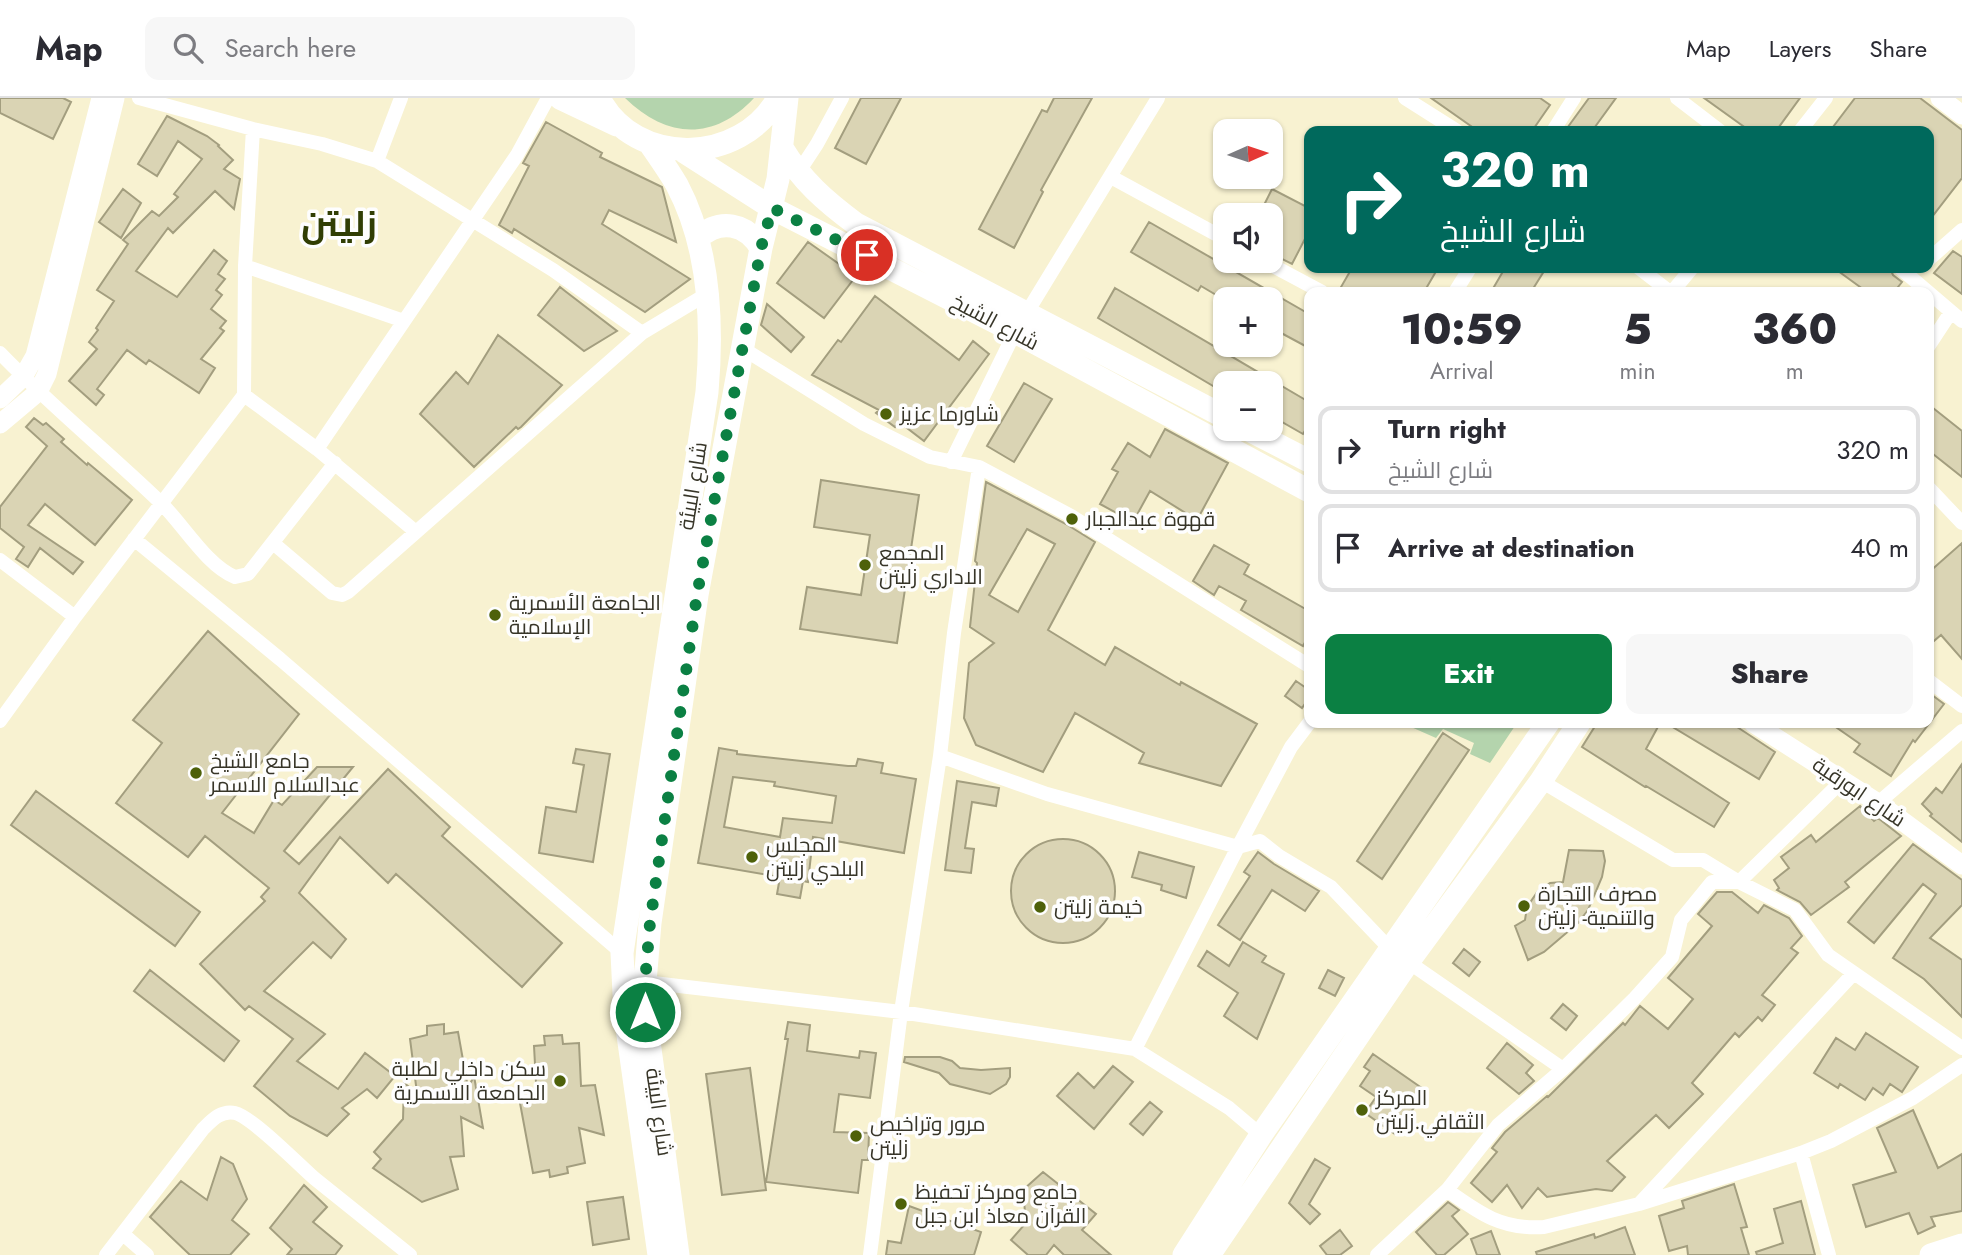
<!DOCTYPE html>
<meta charset="utf-8">
<style>
body{margin:0;font-family:Jost,Cairo,sans-serif;background:#f7f7f7;color:#2b2b33;height:100vh;display:flex;flex-direction:column;font-size:26px;white-space:nowrap}
*{box-sizing:border-box;margin:0}
p{font-size:23px;color:#7c7c81}
.icon{flex:none;width:38px;height:38px;fill:none;stroke:currentColor;stroke-width:2;stroke-linecap:round;stroke-linejoin:round}
.map{position:relative;flex:1;overflow:hidden}
.drawer{position:absolute;left:1304px;top:189px;width:630px;height:441px;display:flex;flex-direction:column;background:#fff;border-radius:14px;box-shadow:0 2px 5px #0004}
.drawer>*{flex:none}
.hud{position:absolute;left:1304px;top:28px;width:630px;height:147px;border-radius:14px;box-shadow:0 2px 5px #0004;background:#00695c;color:#fff;overflow:hidden}
.needle{width:46px;rotate:87deg}
.buttons{position:absolute;left:1213px;top:21px;display:grid;gap:14px}
.buttons a{display:grid;place-items:center;width:70px;height:70px;border-radius:14px;background:#fff;box-shadow:0 2px 5px #0004;font-size:35px}
.pin{position:absolute;display:grid;place-items:center;width:60px;height:60px;color:#fff;margin:-30px;border:4px solid #fff;border-radius:50%;box-shadow:0 2px 7px #0007}
.me{position:absolute;width:77px;margin:-38px;rotate:0deg;stroke-linejoin:round;filter:drop-shadow(0 0 5px #0008)}
.turn{display:flex;align-items:center;gap:24px;height:147px;padding:0 21px;font-size:32px}
.turn .icon{width:91px;height:91px;stroke-width:2.5}
.turn b{display:block;font-size:49px;line-height:60px}
.eta{display:flex;justify-content:space-evenly;align-items:center;height:119px;text-align:center}
.eta b{font-size:42px;font-weight:800;line-height:49px}
.primary-button{display:flex;gap:14px;margin-top:auto;padding:14px 21px}
.primary-button a{flex:1;height:80px;border-radius:14px;background:#0b8043;color:#fff;font-size:28px;font-weight:800;line-height:80px;text-align:center}
.primary-button a+a{background:#f7f7f7;color:#2b2b33}
ul{padding:0;list-style:none}
li{display:flex;align-items:center;gap:21px;height:88px;margin:0 14px 10px;padding:0 7px;border:4px solid #e1e1e2;border-radius:14px}
li div{flex:1}
li b{display:block;font-size:26px}
li em{font-style:normal}
header{display:flex;align-items:center;gap:42px;box-sizing:border-box;height:98px;padding:0 35px;background:#fff;border-bottom:2px solid #e1e1e2}
header strong{font-size:33px}
nav{display:flex;gap:38px;margin-inline-start:auto;font-size:24px}
.search{width:490px;height:63px;background:#f7f7f7;display:flex;align-items:center;gap:18px;box-sizing:border-box;padding:0 24px;border-radius:14px;color:#7c7c81;font-size:26px}
.map>svg:first-child{display:block}
.green{fill:#b4d4ad}
.building{fill:#dad4b4;stroke:#a39e7f;stroke-width:2;fill-rule:evenodd}
.lines{fill:none;stroke-linecap:round;stroke-linejoin:round}
.street{stroke:#fff;stroke-width:14}
.secondary{stroke:#fff;stroke-width:19}
.primary{stroke:#fff;stroke-width:23}
.route{stroke:#0b8043;stroke-width:12;stroke-dasharray:0 21.6}
.poi-dot{fill:#4e610a;stroke:#fefefe;stroke-width:2.5}
.labels{text-anchor:middle;stroke-width:7;stroke-linejoin:round;paint-order:stroke}
.street-label{font-size:21px;fill:#373528;stroke:#fefefe}
.poi-label{font-size:21px;fill:#373528;stroke:#fefefe;text-anchor:start}
.town-label{font-size:35px;font-weight:bold;fill:#313e04;stroke:#fefefe}
</style>
<header>
<strong>Map</strong>
<div class="search"><svg class="icon" aria-label="search" viewBox="0 0 24 24"><circle cx="10" cy="10" r="6"/><path d="M15 15l6 6"/></svg>Search here</div>
<nav><a>Map</a><a>Layers</a><a>Share</a></nav>
</header>
<div class="map">
<svg width="1962" height="1157" viewBox="0 0 1962 1157">
<rect width="100%" height="100%" fill="#f8f2d1"/>
<path class="green" d="M625,0H754C713,44 666,40 625,0Z
M1402,625H1517L1490,665L1470,656L1474,645L1443,631L1436,640Z"/>
<path class="building" d="M0,0H63L71,4L53,41L0,15Z
M861,0H901L866,66L835,50Z
M1054,0H1092L1041,92L1043,94L1014,150L979,131L1042,12L1047,14Z
M1431,0H1540L1550,7L1532,33H1478Z
M1589,0H1616L1592,33H1565Z
M1704,0H1800L1776,33H1750Z
M1855,0H1920L1962,32V80L1928,124V33H1830Z
M167,18L207,38L219,47L218,48L233,62L224,71L240,81L234,111L215,93L173,135L168,130L136,173L177,199L214,152L227,163L218,176L225,181L216,192L222,197L211,211L226,223L220,230L224,233L201,261L215,270L199,295L149,262L146,266L127,252L97,291L104,297L96,307L69,283L97,251L89,244L98,232L96,230L114,203L97,192L128,146L123,142L152,113L159,118L178,99L174,96L202,61L178,43L157,78L138,66Z
M546,24L602,55L600,59L662,89L676,144L609,112L602,126L690,181L645,214L514,131L512,135L499,127L529,68L523,65Z
M123,91L141,105L121,140L99,124Z
M1272,91L1309,110V133L1292,166L1270,155V117H1259Z
M1149,124L1309,216V250L1270,229V201H1223L1201,188L1198,193L1131,154Z
M808,144L856,178L824,220L777,185Z
M1953,153L1962,159V196L1934,175Z
M1352,170H1438L1424,194H1350L1341,189Z
M1505,170H1546L1531,194H1491Z
M1834,170H1890L1893,177L1902,184L1894,194H1867Z
M560,189L565,193L617,233L584,253L538,217Z
M1115,190L1309,304V326L1303,336L1270,317V285H1225V295L1098,220Z
M875,198L959,262L973,243L989,256L924,343L899,324L895,329L876,315L879,312L812,277L838,242L841,244Z
M767,206L804,239L791,254L761,227Z
M498,237L562,287L521,329L518,331L516,329L474,369L420,316L456,274L468,286Z
M1024,285L1052,301L1014,364L987,348Z
M1928,306L1962,333V379L1928,352Z
M34,320L43,327L46,325L64,341L61,344L87,367L88,365L132,402L95,447L45,406L28,427L83,464L73,476L40,450L28,469L16,461L24,449L0,430V409L47,348L26,329Z
M1165,331L1228,365L1197,422L1150,393L1133,424L1100,406L1118,374L1112,371L1128,345L1150,359Z
M821,382L919,397L897,545L800,531L807,489L861,497L870,437L814,429Z
M986,384L1066,426L1095,444L1048,532L1105,567L1115,549L1180,587L1181,584L1257,626L1221,688L1139,665L1144,655L1075,615L1043,674L976,647L964,620L969,565L994,545L970,529L977,465L975,463ZM1027,431L1055,446L1018,514L989,497Z
M1962,445V561L1941,537L1928,548V475Z
M1214,447L1249,467L1244,476L1309,513V537L1303,548L1241,512L1246,503L1219,488L1214,497L1193,483Z
M208,533L299,616L222,715L254,735L274,702L282,707L317,669H353L284,753L299,766L388,671L450,729L442,738L562,845L522,889L396,776L388,785L340,739L299,795L346,841L331,860L313,844L264,893L325,936L297,963L338,991L365,955L395,978L377,1000L367,991L342,1010L349,1016L327,1038L290,1018L254,988L293,941L249,908L245,912L200,866L265,803L261,799L269,790L205,738L188,759L116,705L162,645L133,622Z
M1296,583L1309,592V600L1302,610L1285,598Z
M1928,594L1944,606L1915,644L1913,642L1891,678L1854,654L1860,646L1830,625H1928Z
M1597,625H1660L1646,651L1729,705L1714,729L1646,688L1645,689L1582,649Z
M1666,625H1731L1775,654L1759,681Z
M1443,635L1469,652L1382,781L1357,763Z
M719,650L737,653V656L848,668H856L858,661L883,665L881,675L916,681L904,755L813,739L808,784L803,783L800,800L777,796L780,779L698,765ZM733,679L775,684L774,688L836,698L832,725L783,720L780,739L724,729Z
M576,651L610,656L593,764L539,755L546,709L576,714L584,667L573,665Z
M1962,666V744L1930,718L1932,716L1922,706L1936,690L1942,695Z
M957,683L999,690L996,708L972,704L965,750L974,751L971,775L945,772Z
M36,693L200,814L175,848L11,727Z
M1860,708L1874,723L1878,720L1901,738L1845,784L1849,789L1811,817L1800,804L1777,792L1779,790L1774,782L1789,770L1781,759L1811,737L1816,744Z
M1011 793a52 52 0 1 1 104 0a52 52 0 1 1-104 0Z
M1913,746L1962,782V807L1930,840L1962,862V919L1924,881L1893,860L1936,796L1923,786L1874,845L1848,824Z
M1569,752L1603,753L1605,763L1602,779L1588,812L1578,825L1544,854L1528,862L1515,828L1525,822L1527,809L1538,793L1550,785L1563,784Z
M1139,754L1194,769L1186,800L1161,792L1162,787L1132,779Z
M1258,754L1274,766L1319,793L1305,813L1272,792L1240,842L1218,827L1250,778L1244,774Z
M1717,794H1732L1758,815L1764,807L1789,820L1802,838L1791,850L1798,855L1762,897L1775,907L1762,923L1758,919L1739,939L1735,935L1692,985L1703,996L1669,1030L1656,1017L1607,1063L1625,1079L1612,1093L1596,1091L1547,1099L1538,1090L1522,1110L1507,1087L1492,1104L1471,1085L1497,1054L1492,1050L1505,1034L1547,998L1548,999L1623,925L1625,927L1640,908L1668,931L1693,901L1668,880L1712,828L1698,816Z
M1243,844L1266,858L1262,864L1284,876L1257,941L1224,918L1238,895L1198,868L1207,853L1229,868Z
M1464,851L1480,864L1469,878L1453,865Z
M150,872L239,943L224,963L134,893Z
M1328,872L1344,880L1335,898L1319,890Z
M1563,906L1577,918L1566,932L1551,920Z
M788,924L810,927L807,953L859,960L860,953L876,955L870,1000L839,996L834,1034L869,1035L868,1062H862L858,1095L766,1084L788,941H785Z
M444,926V936L458,934L468,990L474,978L483,1030L461,1019L464,1058L450,1059L458,1091L422,1104L373,1070L381,1061L374,1054L403,1021L404,985L417,995L410,941L427,937V928Z
M1866,935L1918,969L1902,994L1890,986L1883,997L1873,990L1865,1002L1840,986L1838,990L1814,975L1836,940L1855,952Z
M562,937L563,946L579,945L581,988L595,987L604,1037L579,1030L585,1065L567,1069L568,1075L550,1079L549,1072L533,1075L520,1005L537,1003L534,948L545,947L544,938Z
M1507,945L1533,967L1526,975L1534,983L1519,996L1487,970Z
M1373,956L1426,993L1395,1036L1365,1015L1376,999L1360,988L1370,973L1364,969Z
M905,959H940L952,963L960,970L981,972L1010,970V979L1006,986L990,996L950,986L939,975L904,964Z
M1113,968L1133,984L1094,1031L1057,998L1078,975L1094,990Z
M750,970L766,1092L722,1097L706,976Z
M1150,1004L1162,1014L1143,1037L1130,1026Z
M1913,1012L1938,1070L1962,1056V1113L1931,1119L1935,1128L1918,1136L1909,1115L1866,1129L1853,1087L1896,1074L1877,1030Z
M221,1059L233,1066L247,1101L232,1122L249,1136L230,1157H190L150,1119L181,1083L207,1102Z
M1315,1061L1330,1070L1309,1106L1320,1116L1310,1126L1289,1105Z
M1043,1074L1096,1116L1082,1132L1111,1157H1064L1054,1147L1046,1157H1028L1011,1142L1026,1125L1023,1092Z
M1734,1086L1747,1129L1741,1130L1749,1157H1688L1687,1148L1669,1153L1659,1118L1684,1110L1682,1103Z
M304,1087L327,1109L313,1124L342,1148L335,1157H287L292,1151L270,1130Z
M623,1099L629,1141L593,1147L587,1104Z
M1801,1103L1815,1157H1757L1756,1154L1783,1145L1774,1111Z
M1448,1104L1459,1112L1452,1118L1468,1136L1444,1157H1437L1416,1134Z
M909,1108L981,1134L974,1157H886L888,1143L901,1145Z
M1625,1129L1635,1157H1537L1536,1154L1594,1136L1595,1140Z
M1340,1132L1352,1148L1340,1157H1327L1320,1148Z
M1491,1133L1500,1157H1477L1471,1141Z"/>
<g class="lines">
<path class="street" d="M139,0L253,31L322,46L377,63L553,172L642,235
M1405,0L1457,33
M1677,0L1720,33
M1553,33L1574,0
M1800,33L1826,0
M377,63L401,0
M798,75L817,46L842,0
M1111,79L1225,141
M1928,162L1962,132
M1264,163L1322,194
M245,168L404,223
M1639,170L1670,194
M1900,170L1962,223
M1455,194L1470,170
M1672,194L1692,170
M1928,249L1951,214
M742,250L864,326L930,359L979,369L1071,418L1309,568
M0,255C51,308 108,354 160,404C183,426 206,467 235,479L248,476L335,365
M244,297L317,351L416,434
M317,351L517,57L548,0
M951,364L1015,234L1158,0
M1928,389L1962,425
M134,441L280,561L622,855
M273,445L332,495L342,497L348,494L642,235L707,196
M0,462L75,519
M1928,582L1962,608
M0,623L75,519L244,297L245,168L253,31
M940,658L1047,696L1238,749L1260,743L1279,758L1331,789L1391,852L1563,971
M1541,683L1673,762H1703L1739,784L1795,812L1828,857L1962,950
M1878,705L1962,633
M645,884L901,914L1135,951L1229,1010L1261,1037
M1135,951L1238,749L1291,649L1309,625
M1801,1055L1829,1157
M1447,1092C1479,1115 1502,1132 1544,1129L1639,1106L1801,1055L1831,1043L1913,1000L1962,967
M1640,1105L1853,876
M123,1136L147,1157
M106,1157L203,1031C212,1022 221,1012 235,1015C252,1019 298,1066 314,1080C346,1106 378,1131 410,1157
M870,1157L901,914L940,658L954,535L979,369
M1377,1157L1447,1092L1498,1027L1563,971L1635,900L1672,859L1681,822L1712,784H1739L1842,683"/>
<path class="secondary" d="M1940,0L1962,17
M0,301L23,279L35,258L101,0
M0,326L38,294L47,276L115,0
M1753,625L1878,705L1962,767"/>
<path class="primary" d="M560,0L617,27
M599,0C635,70 741,67 778,0
M650,46C659,59 669,73 677,87C710,149 713,226 707,294L622,855L625,916L659,1157
M782,50C802,83 825,103 856,126L1225,319
M683,53L772,110L1015,234L1309,393
M698,140C720,120 746,125 761,150
M1247,331L1309,363
M678,1157L645,914V884L650,825L697,497L761,150L778,81L787,0
M1184,1157L1261,1037L1548,625
M1209,1157L1409,863L1541,683L1579,625
M1931,1157L1962,1147"/>
</g>
<g class="lines">
<path class="route" d="M645,914V884L650,825L697,497L761,150L772,110L867,157"/>
</g>
<g class="poi-dot">
<circle cx="886" cy="316" r="7"/>
<circle cx="1072" cy="421" r="7"/>
<circle cx="865" cy="467" r="7"/>
<circle cx="495" cy="517" r="7"/>
<circle cx="196" cy="675" r="7"/>
<circle cx="752" cy="759" r="7"/>
<circle cx="1524" cy="808" r="7"/>
<circle cx="1040" cy="809" r="7"/>
<circle cx="560" cy="983" r="7"/>
<circle cx="1362" cy="1012" r="7"/>
<circle cx="856" cy="1038" r="7"/>
<circle cx="901" cy="1106" r="7"/>
</g>
<g class="labels">
<g class="street-label">
<text transform="translate(995 224) rotate(28)" y="7">شارع الشيخ</text>
<text transform="translate(693 388) rotate(-81)" y="7">شارع البيئة</text>
<text transform="translate(1859 694) rotate(34)" y="7">شارع ابورقية</text>
<text transform="translate(659 1014) rotate(82)" y="7">شارع البيئة</text>
</g>
<g class="poi-label">
<text x="900" y="323">شاورما عزيز</text>
<text x="1086" y="428">قهوة عبدالجبار</text>
<text x="879" y="462">المجمع<tspan x="879" dy="24">الاداري زليتن</tspan></text>
<text x="509" y="512">الجامعة الأسمرية<tspan x="509" dy="24">الإسلامية</tspan></text>
<text x="210" y="670">جامع الشيخ<tspan x="210" dy="24">عبدالسلام الاسمر</tspan></text>
<text x="766" y="754">المجلس<tspan x="766" dy="24">البلدي زليتن</tspan></text>
<text x="1538" y="803">مصرف التجارة<tspan x="1538" dy="24">والتنمية- زليتن</tspan></text>
<text x="1054" y="816">خيمة زليتن</text>
<text x="546" y="978" text-anchor="end">سكن داخلي لطلبة<tspan x="546" dy="24">الجامعة اﻻسمرية</tspan></text>
<text x="1376" y="1007">المركز<tspan x="1376" dy="24">الثقافي.زليتن</tspan></text>
<text x="870" y="1033">مرور وتراخيص<tspan x="870" dy="24">زليتن</tspan></text>
<text x="915" y="1101">جامع ومركز تحفيظ<tspan x="915" dy="24">القرآن معاذ ابن جبل</tspan></text>
</g>
<g class="town-label">
<text x="339" y="138">زليتن</text>
</g>
</g>
</svg>
<div class="buttons">
<a><svg class="needle" viewBox="-14 -14 28 28"><path d="M0-13l5 13h-10z" fill="#e53935"/><path d="M0 13l5-13h-10z" fill="#7c7c81"/></svg></a>
<a><svg class="icon" aria-label="sound" viewBox="0 0 24 24"><path d="M4 9h4l5-4v14l-5-4H4zM17 9q2 3 0 6"/></svg></a>
<a>+</a>
<a>−</a>
</div>
<div class="pin" style="left:867px;top:157px;background:#d93025"><svg class="icon" aria-label="arrive" viewBox="0 0 24 24"><path d="M6 21V4h12l-3 4 3 4H6"/></svg></div>
<svg class="me" style="left:645px;top:914px" viewBox="-20 -20 40 40"><circle r="17" fill="#0b8043" stroke="#fff" stroke-width="3"/><path d="M0-11L8 9 0 5-8 9z" fill="#fff"/></svg>
<div class="hud">
<div class="turn"><svg class="icon" aria-label="right" viewBox="0 0 24 24"><path d="M7 20v-9h11M14 6l5 5-5 5"/></svg><div><b>320 m</b>شارع الشيخ</div></div>
</div>
<section class="drawer">
<div class="eta">
<div><b>10:59</b><p>Arrival</p></div>
<div><b>5</b><p>min</p></div>
<div><b>360</b><p>m</p></div>
</div>
<ul>
<li><svg class="icon" aria-label="right" viewBox="0 0 24 24"><path d="M7 20v-9h11M14 6l5 5-5 5"/></svg><div><b>Turn right</b><p>شارع الشيخ</p></div><em>320 m</em></li>
<li><svg class="icon" aria-label="arrive" viewBox="0 0 24 24"><path d="M6 21V4h12l-3 4 3 4H6"/></svg><div><b>Arrive at destination</b></div><em>40 m</em></li>
</ul>
<div class="primary-button"><a>Exit</a><a>Share</a></div>
</section>
</div>
